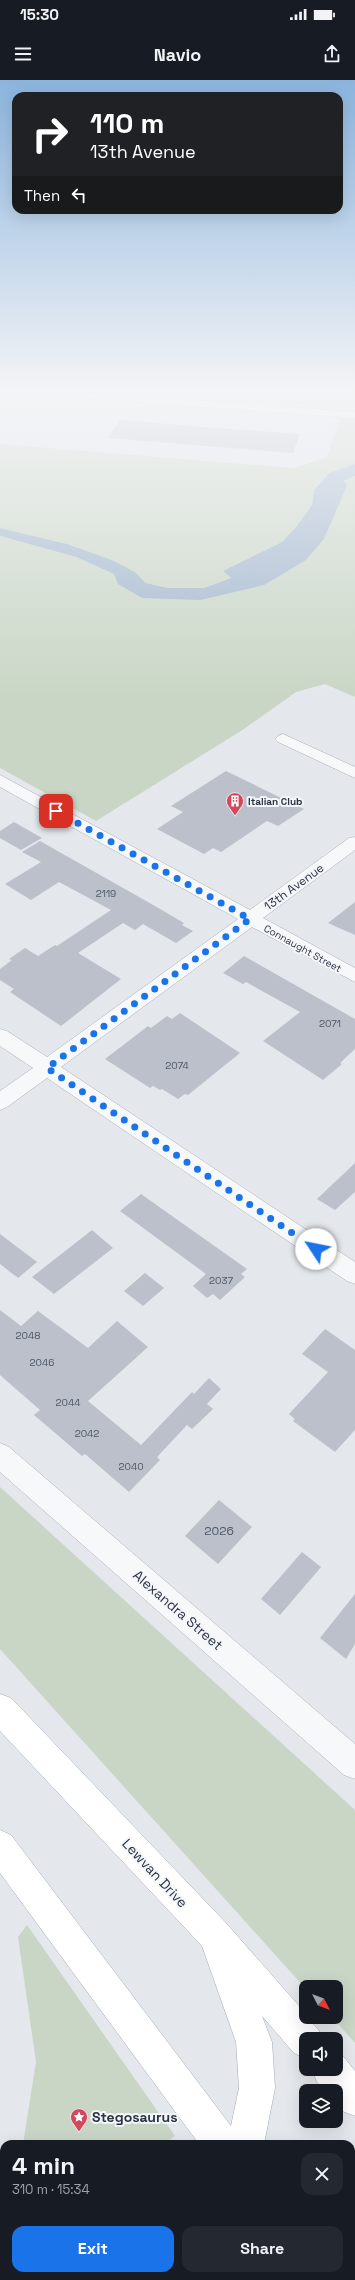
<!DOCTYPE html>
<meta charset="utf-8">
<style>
body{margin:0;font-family:"Space Grotesk",sans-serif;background:#242831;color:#f1f3f6;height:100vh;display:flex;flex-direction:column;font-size:15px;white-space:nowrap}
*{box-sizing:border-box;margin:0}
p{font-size:13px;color:#9ea1a6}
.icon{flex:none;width:22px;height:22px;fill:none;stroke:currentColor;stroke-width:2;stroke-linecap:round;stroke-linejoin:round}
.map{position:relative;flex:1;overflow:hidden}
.details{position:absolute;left:0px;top:2060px;width:355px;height:140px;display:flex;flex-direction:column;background:#171b24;border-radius:12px 12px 0 0;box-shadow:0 4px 16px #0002}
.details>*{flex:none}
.banner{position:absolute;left:12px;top:12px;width:331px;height:122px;border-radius:12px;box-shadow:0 4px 16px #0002;background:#202124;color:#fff;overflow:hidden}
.needle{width:26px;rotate:132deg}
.fabs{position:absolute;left:299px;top:1900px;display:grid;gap:8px}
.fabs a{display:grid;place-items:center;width:44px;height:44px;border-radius:8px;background:#171b24;box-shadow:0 4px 16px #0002;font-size:20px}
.pin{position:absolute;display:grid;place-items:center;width:34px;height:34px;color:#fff;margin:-17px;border-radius:8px;box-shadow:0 2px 6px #0006}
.me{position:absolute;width:44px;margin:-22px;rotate:304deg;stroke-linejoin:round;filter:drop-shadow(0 0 3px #0008)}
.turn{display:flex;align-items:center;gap:14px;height:84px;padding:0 12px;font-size:18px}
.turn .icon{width:52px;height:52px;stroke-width:2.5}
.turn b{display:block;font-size:28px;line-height:34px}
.then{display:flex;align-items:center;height:38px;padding:0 12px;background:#0003;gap:8px;font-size:15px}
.round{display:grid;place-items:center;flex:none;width:42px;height:42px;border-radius:12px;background:#242831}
.headline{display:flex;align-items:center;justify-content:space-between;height:68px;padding:0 12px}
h1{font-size:24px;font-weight:600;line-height:30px}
.button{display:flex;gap:8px;margin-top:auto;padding:8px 12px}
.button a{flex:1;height:46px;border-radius:12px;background:#1a73e8;color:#fff;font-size:16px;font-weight:600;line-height:46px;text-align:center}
.button a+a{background:#242831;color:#f1f3f6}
.status{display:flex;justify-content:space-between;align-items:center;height:28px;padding:0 20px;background:#171b24;direction:ltr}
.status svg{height:11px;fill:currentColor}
header{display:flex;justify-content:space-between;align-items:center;height:52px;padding:0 12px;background:#171b24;font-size:18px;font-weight:600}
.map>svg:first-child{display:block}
.built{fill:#d2d6de}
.green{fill:#c9d6c5}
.water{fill:#9fb4cc}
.building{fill:#bbc0ca}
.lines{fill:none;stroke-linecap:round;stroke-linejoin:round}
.minor-casing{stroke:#a9aeb7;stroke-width:1}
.major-casing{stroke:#a3abb8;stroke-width:1}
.minor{fill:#f7f8fa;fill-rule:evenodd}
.major{fill:#fff;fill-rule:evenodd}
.route{stroke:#1a73e8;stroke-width:7;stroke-dasharray:0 12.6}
.labels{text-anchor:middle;stroke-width:4;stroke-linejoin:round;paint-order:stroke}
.far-poi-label{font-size:10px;font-weight:bold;fill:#2b3445;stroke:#f4f6f9;text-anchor:start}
.number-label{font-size:10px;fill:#4f5766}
.far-street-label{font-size:10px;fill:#2b3445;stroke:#f4f6f9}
.street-label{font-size:12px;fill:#2b3445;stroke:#f4f6f9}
.near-number-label{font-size:12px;fill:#4f5766}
.near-street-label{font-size:14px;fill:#2b3445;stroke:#f4f6f9}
.near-poi-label{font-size:14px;font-weight:bold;fill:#2b3445;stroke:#f4f6f9;text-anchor:start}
</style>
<div class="status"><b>15:30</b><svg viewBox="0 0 49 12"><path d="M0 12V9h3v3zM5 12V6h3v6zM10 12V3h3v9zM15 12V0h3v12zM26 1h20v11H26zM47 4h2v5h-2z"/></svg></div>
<header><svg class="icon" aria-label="menu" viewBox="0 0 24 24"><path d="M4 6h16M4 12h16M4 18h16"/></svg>Navio<svg class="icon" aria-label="share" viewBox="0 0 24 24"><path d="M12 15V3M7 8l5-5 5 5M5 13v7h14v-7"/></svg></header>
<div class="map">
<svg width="355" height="2200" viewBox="0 0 355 2200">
<rect width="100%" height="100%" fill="#e4e7ec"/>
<path class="built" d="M114,310H199L188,315Z"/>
<path class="green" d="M206,310H355V327L189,317Z
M340,338H355V384L329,393L314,410L312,425L296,447L282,462L223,491L231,498L204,508H168L146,503L135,492L112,480L67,464L0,448V364L294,388L327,377Z
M355,396V617L325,604L296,612L244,649L96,741L0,688V456L76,477L114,494L142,518L264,505L344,401Z
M0,1407L355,1730V1963L332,1937H336V1907L306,1909L0,1569Z
M27,1845L175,2056L164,2064H23L36,1982L18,1857Z
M4,2165V2196H54L51,2200H0V2175Z"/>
<path class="water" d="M355,384V396L344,401L347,405L324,459L306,480L264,505L200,520L142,518L118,504L114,494L76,477L0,456V448L67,464L112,480L135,492L146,503L168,508H204L231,498L223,491L282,462L296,447L312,425L314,410L329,393Z"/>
<path class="building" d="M120,340L216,348L300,354L293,373L108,358Z
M226,691L304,729L278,746L267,741L221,772L213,768L204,774L157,749L183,732L171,726Z
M14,742L42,758L21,770L0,758V751Z
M40,761L155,826L184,843L182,845L193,851L176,863L143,844L135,850L123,843L78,873L121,899L61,946L10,912L14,909L0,900V889L12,880L9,879L25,868L38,876L55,865L57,866L111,830L59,802L31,820L5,804L41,782L22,772Z
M355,822V855L328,843Z
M244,876L355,939V969L340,983L342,984L323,1000L263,961L300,932L246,902L243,904L223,893Z
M180,933L240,973L188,1015L185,1014L178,1019L162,1009L160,1010L153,1006L150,1008L105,979L148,946L151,948L167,936L172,939Z
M355,1083V1112L335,1130L317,1119Z
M141,1114L247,1189L241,1194L245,1197L220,1220L213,1214L207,1218L193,1206L206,1194L120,1131Z
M92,1150L113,1168L54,1214L32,1197Z
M0,1154L37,1182L18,1198L0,1184Z
M145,1193L164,1208L143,1226L124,1211Z
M0,1230L21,1246L38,1231L88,1268L117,1241L148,1267L88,1321L141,1365L192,1312L194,1314L209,1298L221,1309L207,1324L213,1329L192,1349L187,1345L157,1377L160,1380L129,1412L85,1374L82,1376L34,1335L40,1330L0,1295Z
M325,1249L355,1270V1350L335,1372L293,1341L295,1339L289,1334L328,1292L302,1274Z
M219,1420L252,1447L218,1484L185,1456Z
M302,1472L321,1487L280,1535L261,1519Z
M355,1514V1564L346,1579L320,1558Z"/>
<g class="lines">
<g class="minor-casing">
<path id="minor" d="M6,310H55L355,332V338L11,313Z
M283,654L355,687V698L278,662L275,659L278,656Z
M0,695L250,830L349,758L355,757V770L263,838L355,888V902L252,847L61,987L355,1182V1204L347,1201L47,998L7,1027L0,1030V1011L33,988L0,966V949L7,951L47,977L238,839L0,707Z
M0,1363L9,1367L355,1664V1699L344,1695L0,1392Z"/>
</g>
<g class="major-casing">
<path id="major" d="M0,1614L11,1618L226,1843L306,1934V1937L318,1949L323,1959H306V1979L294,1973L262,1936L272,1962L275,2008L264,2064H199L0,1793V1750L11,1755L231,2046L239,2008L236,1962L202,1866L0,1651Z
M336,1974L343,1976L355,1991V2036L342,2031L336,2023V2011H325L317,2002L312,1989H336Z
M351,2082L355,2084V2125L351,2123Z
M77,2196H117L116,2200H76Z
M190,2196H229L228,2200H189Z
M295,2196H335L336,2200H296Z"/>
</g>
<use href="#minor" class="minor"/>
<use href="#major" class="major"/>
</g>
<linearGradient id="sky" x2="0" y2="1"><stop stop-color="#8bb4dd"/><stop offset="0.5" stop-color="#f3f4f6"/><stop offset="1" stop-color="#f3f4f6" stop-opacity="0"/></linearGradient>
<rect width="355" height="618" fill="url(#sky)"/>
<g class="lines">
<path class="route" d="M56,731L250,839L47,988L316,1169"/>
</g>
<defs>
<g id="building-pin" transform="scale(0.9)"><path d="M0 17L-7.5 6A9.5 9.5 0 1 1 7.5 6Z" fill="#d1495b" stroke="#f4f6f9"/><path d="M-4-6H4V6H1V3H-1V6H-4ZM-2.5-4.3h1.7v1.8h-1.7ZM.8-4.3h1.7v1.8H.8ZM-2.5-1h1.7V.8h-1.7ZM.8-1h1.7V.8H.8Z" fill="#fff"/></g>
<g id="sight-pin" transform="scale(0.9)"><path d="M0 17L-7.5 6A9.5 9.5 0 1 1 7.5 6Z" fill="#d1495b" stroke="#f4f6f9"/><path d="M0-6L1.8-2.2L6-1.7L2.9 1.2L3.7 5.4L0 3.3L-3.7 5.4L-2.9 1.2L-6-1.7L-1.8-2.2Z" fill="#fff"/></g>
</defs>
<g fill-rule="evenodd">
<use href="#building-pin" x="235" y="721"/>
<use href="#sight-pin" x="79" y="2037"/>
</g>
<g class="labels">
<g class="far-poi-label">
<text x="248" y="725">Italian Club</text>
</g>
<g class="number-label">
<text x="106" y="817">2119</text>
<text x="330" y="947">2071</text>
<text x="177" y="989">2074</text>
<text x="221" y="1204">2037</text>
<text x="28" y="1259">2048</text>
<text x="42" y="1286">2046</text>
<text x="68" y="1326">2044</text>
<text x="87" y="1357">2042</text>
<text x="131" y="1390">2040</text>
</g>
<g class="far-street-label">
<text transform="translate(303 868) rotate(29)" y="4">Connaught Street</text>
</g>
<g class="street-label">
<text transform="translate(294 807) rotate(-36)" y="4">13th Avenue</text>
</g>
<g class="near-number-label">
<text x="219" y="1455">2026</text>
</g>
<g class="near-street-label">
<text transform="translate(178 1530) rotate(41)" y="5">Alexandra Street</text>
<text transform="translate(155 1793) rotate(47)" y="5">Lewvan Drive</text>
</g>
<g class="near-poi-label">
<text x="92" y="2042">Stegosaurus</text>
</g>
</g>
</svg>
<div class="fabs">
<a><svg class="needle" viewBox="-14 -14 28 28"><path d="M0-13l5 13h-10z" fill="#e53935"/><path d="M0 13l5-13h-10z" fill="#9ea1a6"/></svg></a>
<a><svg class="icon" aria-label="sound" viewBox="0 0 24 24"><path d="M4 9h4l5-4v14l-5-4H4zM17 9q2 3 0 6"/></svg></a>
<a><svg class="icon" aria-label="layers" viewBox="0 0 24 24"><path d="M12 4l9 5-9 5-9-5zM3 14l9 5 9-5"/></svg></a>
</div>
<div class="pin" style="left:56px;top:731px;background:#d93025"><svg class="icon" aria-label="arrive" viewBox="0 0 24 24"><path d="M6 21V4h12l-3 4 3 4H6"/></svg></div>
<svg class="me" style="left:316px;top:1169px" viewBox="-20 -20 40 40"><circle r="19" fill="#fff"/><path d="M0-13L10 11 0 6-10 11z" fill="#1a73e8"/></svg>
<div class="banner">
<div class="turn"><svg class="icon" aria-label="right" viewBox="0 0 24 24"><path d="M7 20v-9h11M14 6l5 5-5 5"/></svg><div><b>110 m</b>13th Avenue</div></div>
<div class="then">Then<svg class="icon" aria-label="left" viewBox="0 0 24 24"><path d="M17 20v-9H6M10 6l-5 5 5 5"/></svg></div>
</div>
<section class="details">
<div class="headline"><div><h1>4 min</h1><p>310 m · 15:34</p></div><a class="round"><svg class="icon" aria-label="close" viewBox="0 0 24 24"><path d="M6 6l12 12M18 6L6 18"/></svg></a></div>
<div class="button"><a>Exit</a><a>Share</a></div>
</section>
</div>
